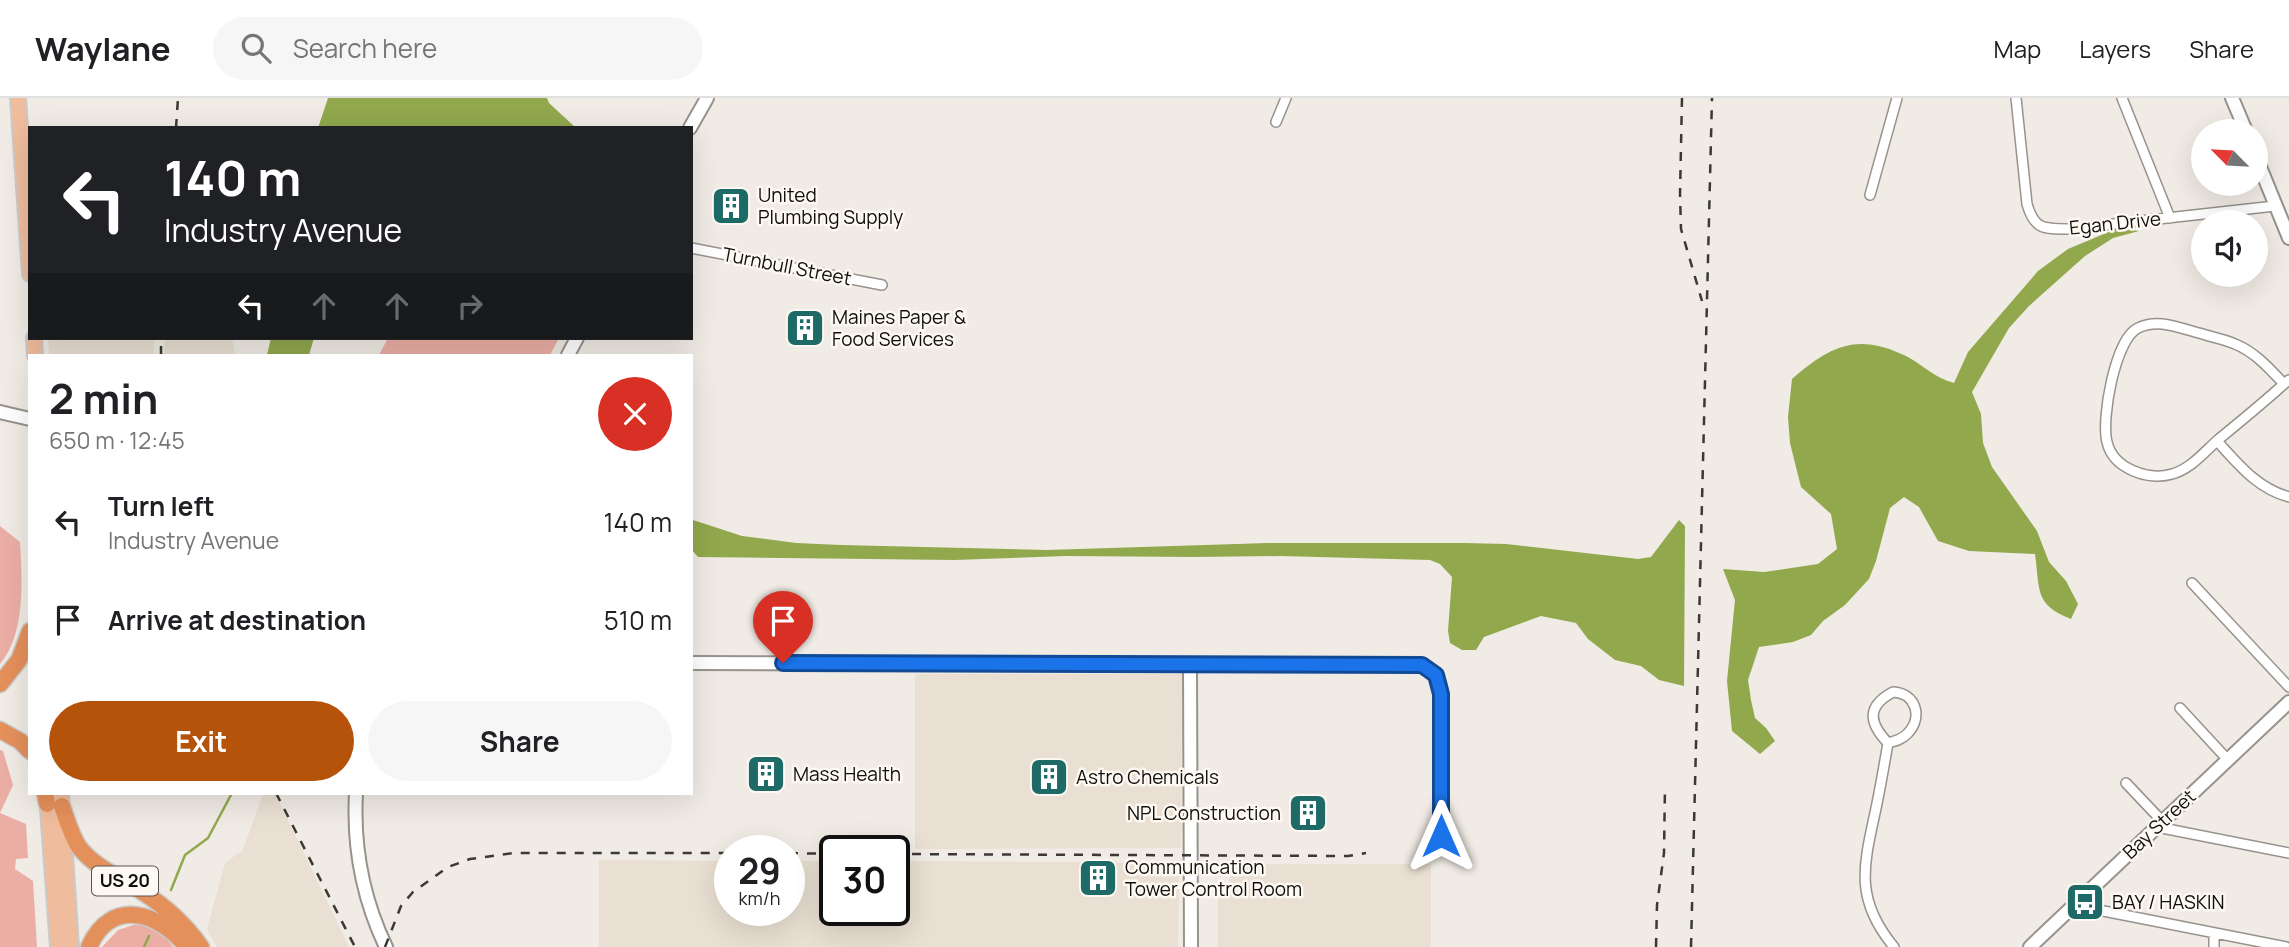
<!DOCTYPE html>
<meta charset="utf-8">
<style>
body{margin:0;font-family:Manrope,sans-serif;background:#f6f6f6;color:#202124;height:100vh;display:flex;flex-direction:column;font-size:26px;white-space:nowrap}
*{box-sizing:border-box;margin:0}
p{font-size:23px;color:#757577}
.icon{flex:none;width:38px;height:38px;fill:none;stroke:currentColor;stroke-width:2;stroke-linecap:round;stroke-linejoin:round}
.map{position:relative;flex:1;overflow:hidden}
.sheet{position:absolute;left:28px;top:256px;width:665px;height:441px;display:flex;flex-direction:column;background:#fff;border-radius:0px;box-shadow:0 7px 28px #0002}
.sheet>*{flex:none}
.hud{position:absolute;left:28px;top:28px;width:665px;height:214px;border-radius:0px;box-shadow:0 7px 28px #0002;background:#202124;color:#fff;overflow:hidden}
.needle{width:46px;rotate:294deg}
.controls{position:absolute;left:2191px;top:21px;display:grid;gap:14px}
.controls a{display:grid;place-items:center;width:77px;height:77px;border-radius:50%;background:#fff;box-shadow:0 7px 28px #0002;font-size:35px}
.speed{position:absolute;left:714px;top:737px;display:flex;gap:14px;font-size:35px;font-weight:700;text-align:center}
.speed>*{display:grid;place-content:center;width:91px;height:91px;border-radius:50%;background:#fff;box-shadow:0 7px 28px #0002;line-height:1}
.speed small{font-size:18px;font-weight:400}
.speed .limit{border:4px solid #111;border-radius:10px;background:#fff;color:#111}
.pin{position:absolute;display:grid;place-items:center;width:60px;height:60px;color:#fff;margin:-72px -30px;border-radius:50% 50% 50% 0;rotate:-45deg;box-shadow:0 0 7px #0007}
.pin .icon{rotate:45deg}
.me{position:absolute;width:77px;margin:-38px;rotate:0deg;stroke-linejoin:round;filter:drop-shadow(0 0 5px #0008)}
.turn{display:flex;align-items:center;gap:24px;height:147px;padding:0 21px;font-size:32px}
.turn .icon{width:91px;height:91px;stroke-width:2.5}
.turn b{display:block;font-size:49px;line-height:60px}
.lanes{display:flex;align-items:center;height:66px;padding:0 21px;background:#0003;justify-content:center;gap:35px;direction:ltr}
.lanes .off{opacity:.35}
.round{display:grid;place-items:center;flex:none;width:74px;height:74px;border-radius:37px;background:#f6f6f6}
.overview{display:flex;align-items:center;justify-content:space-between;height:119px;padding:0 21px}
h1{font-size:42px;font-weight:700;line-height:52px}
.primary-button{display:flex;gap:14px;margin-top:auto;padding:14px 21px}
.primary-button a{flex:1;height:80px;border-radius:42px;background:#b45309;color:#fff;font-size:28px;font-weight:700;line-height:80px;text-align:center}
.primary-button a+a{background:#f6f6f6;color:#202124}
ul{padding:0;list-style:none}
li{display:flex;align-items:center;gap:21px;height:98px;padding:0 21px}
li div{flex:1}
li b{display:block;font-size:26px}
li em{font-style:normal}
header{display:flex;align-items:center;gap:42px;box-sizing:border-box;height:98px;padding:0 35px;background:#fff;border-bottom:2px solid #e0e0e0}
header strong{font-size:33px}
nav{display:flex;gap:38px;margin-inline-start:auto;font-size:24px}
.search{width:490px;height:63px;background:#f6f6f6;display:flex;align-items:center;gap:18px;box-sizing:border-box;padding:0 24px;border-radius:38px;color:#757577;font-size:26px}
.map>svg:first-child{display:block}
.built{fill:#e9dfd2}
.green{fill:#ebaea5}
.water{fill:#91a84d}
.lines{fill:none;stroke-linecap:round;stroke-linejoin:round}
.stream{stroke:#91a84d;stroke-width:2.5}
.street-casing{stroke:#97928c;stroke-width:12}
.secondary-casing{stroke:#97928c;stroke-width:16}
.primary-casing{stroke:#cacaca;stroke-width:18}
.highway-casing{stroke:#cacaca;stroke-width:19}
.street{stroke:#fff;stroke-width:9}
.secondary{stroke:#fff;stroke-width:12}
.primary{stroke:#efbc9d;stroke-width:14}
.highway{stroke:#e4905b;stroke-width:16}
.rail{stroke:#3a3936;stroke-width:2.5;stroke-dasharray:9 9;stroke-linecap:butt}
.route-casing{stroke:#114b97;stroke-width:18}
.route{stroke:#1a73e8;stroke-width:12}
.labels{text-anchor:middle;stroke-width:5;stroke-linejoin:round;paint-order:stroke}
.shield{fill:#fdf8f1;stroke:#565451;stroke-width:2}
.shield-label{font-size:18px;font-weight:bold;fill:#0f0e0c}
.poi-label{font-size:19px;fill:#0f0e0c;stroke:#fdf8f1;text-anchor:start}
.street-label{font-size:19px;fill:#0f0e0c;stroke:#fdf8f1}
</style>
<header>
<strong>Waylane</strong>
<div class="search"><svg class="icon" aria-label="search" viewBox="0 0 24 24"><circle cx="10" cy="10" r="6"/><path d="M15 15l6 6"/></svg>Search here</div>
<nav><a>Map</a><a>Layers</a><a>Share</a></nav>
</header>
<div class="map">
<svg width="2289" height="849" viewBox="0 0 2289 849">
<rect width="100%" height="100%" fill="#f0ebe4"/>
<path class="built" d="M48,240H154V257H49Z
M165,240H232L235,257H164Z
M915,576H1182L1181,750L915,751Z
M263,695H275L349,849H217L207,831L225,765L243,752Z
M599,762L730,763V812H789V763H835V812H894V763L1179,765L1178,849H599Z
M1229,766H1431V849H1218V797H1229Z"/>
<path class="green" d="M388,240H559L550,257H379Z
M0,428L20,444C22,482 26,535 0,566Z
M0,652L3,653L13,687L0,715L26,726L28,760L16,761L15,771L33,783L37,849H0Z
M139,825L163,835L173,849H102L118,832Z"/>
<path class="water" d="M328,0H547L549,5L576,30H318Z
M2118,130L2139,133L2113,140L2085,158L2029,208L2009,230L1972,294L1981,316L1983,345L1992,369L2037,433L2049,464L2066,483L2078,506L2071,521C2034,507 2040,491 2035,456L1969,453L1938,443L1919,409L1904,399L1890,410L1876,463L1869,481L1845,507L1823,523L1811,537L1793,544L1759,549L1748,582L1751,602L1755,620L1766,630L1775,643L1760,656L1732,633L1727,583L1735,502L1723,471L1764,474L1818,466L1837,451L1831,416L1801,389L1790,345L1788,319L1792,281C1830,248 1857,234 1906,258C1923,267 1935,280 1954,285L1968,254L2038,173L2068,151Z
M271,240H314L309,257H267Z
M693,422L742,438L796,445L841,447L1047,452L1268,445H1465L1506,446L1638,461L1651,459L1679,422L1685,428L1684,588L1659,582L1641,568L1615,562L1588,541L1576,525L1541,518L1484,539L1476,552H1462L1450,545L1448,533L1452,479L1440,466L1430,462L1281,458L1194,459L1066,458L954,462L698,459L691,451Z"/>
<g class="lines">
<path class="stream" d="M171,792L185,757L208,740L232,695
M144,849L149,838"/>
<g class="street-casing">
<path id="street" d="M2016,0L2027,106C2034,131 2043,131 2068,131L2275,108
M2122,0L2170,120
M1276,24L1286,0
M1870,97L1897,0
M691,150L882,187
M2284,286C2270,271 2255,254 2235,246C2224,241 2211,239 2199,235C2179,230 2158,220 2138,230C2115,241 2101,321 2107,344C2113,371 2149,383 2172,376C2191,371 2205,353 2219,341C2241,323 2263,305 2284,286L2289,282
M2217,343C2239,367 2257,390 2289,399
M2192,485L2289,589
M1190,566L1412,565C1431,569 1439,577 1441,596V738
M1893,594C1916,595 1923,619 1908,635C1903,641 1896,643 1888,645C1868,624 1867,608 1893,594Z
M2180,610L2228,662
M1888,645C1884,668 1880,692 1875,715C1863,770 1855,802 1894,849
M2126,685L2162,723
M2157,729L2289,755
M2073,807L2286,849
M2214,849V836"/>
</g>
<g class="secondary-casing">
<path id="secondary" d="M2232,0L2246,33
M690,30L707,0
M2256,59L2289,140
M568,257L577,240
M0,314L30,321
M691,565L1190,566L1191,849
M356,695C353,750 362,799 386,849
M2030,849L2289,604"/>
</g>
<g class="primary-casing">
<path id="primary" d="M18,0L30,176
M34,240L35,257
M61,695L71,849
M47,697L58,849"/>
</g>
<g class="highway-casing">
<path id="highway" d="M0,586L19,562L30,533
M0,632L20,643L30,653
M45,695L47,706
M62,708C67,722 71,737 79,749C94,769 121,780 141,793C165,808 185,826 201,849
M89,849C111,799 159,814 187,849"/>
</g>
<use href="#street" class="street"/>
<use href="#secondary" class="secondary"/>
<use href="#primary" class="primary"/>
<use href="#highway" class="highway"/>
<path class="rail" d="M1682,0L1680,96L1681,131L1702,203
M176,30L178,0
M161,257V240
M276,695L355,849
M789,755L835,756
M894,756L1348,758L1366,755
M385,849L401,808L413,794L448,769L470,761L514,755H730
M1656,849L1657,807L1664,755L1665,688
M1691,849L1712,0"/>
</g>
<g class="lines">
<g class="route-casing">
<path id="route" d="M783,565L1422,567L1436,577L1441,596V738"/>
</g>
<use href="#route" class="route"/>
</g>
<defs>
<g id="building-square" transform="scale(2.0125)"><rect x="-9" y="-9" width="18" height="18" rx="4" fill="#1e6a67" stroke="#fdf8f1"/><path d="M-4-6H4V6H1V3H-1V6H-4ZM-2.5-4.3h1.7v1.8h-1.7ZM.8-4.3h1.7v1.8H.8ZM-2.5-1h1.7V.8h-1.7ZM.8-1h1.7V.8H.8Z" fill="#fff"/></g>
<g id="bus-square" transform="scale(2.0125)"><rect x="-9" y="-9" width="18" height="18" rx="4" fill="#1e6a67" stroke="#fdf8f1"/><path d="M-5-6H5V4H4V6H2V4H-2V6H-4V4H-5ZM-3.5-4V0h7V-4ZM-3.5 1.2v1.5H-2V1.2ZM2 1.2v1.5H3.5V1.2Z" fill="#fff"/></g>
</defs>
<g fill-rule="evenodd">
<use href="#building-square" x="731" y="108"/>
<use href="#building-square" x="805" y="230"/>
<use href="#building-square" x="766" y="676"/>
<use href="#building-square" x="1049" y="679"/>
<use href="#building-square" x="1308" y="715"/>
<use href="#building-square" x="1098" y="780"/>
<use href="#bus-square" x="2085" y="804"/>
</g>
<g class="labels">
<rect class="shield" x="92" y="768.5" width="66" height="29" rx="5"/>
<g class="shield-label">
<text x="125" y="789">US 20</text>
</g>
<g class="poi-label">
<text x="758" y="104">United<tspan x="758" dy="22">Plumbing Supply</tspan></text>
<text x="832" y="226">Maines Paper &amp;<tspan x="832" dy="22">Food Services</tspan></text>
<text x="793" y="683">Mass Health</text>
<text x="1076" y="686">Astro Chemicals</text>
<text x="1281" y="722" text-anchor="end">NPL Construction</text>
<text x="1125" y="776">Communication<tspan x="1125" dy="22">Tower Control Room</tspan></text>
<text x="2112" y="811">BAY / HASKIN</text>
</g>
<g class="street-label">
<text transform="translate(2115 125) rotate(-6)" y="7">Egan Drive</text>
<text transform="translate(787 168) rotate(11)" y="7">Turnbull Street</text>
<text transform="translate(2159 726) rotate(-43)" y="7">Bay Street</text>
</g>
</g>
</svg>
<div class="controls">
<a><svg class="needle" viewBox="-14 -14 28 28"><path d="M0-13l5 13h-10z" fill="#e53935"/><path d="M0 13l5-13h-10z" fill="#757577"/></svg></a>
<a><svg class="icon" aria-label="sound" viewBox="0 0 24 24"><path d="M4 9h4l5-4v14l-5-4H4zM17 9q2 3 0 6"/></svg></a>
</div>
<div class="speed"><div>29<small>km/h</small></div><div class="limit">30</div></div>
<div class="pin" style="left:783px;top:565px;background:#d93025"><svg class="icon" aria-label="arrive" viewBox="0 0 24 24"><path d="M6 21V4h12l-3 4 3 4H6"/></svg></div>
<svg class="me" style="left:1441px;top:738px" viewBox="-20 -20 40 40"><path d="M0-17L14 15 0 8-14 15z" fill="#1a73e8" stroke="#fff" stroke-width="4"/></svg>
<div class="hud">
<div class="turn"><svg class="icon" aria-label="left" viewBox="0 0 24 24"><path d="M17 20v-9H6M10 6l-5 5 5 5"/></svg><div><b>140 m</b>Industry Avenue</div></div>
<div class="lanes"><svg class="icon" aria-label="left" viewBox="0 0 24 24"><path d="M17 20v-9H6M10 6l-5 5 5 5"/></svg><svg class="icon off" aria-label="ahead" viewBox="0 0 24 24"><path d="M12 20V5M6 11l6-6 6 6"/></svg><svg class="icon off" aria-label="ahead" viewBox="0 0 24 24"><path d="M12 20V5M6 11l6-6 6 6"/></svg><svg class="icon off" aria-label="right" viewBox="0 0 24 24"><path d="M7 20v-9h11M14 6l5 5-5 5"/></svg></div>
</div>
<section class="sheet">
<div class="overview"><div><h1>2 min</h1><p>650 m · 12:45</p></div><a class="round" style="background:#d93025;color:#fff"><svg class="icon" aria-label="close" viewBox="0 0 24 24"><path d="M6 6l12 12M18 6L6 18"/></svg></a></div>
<ul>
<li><svg class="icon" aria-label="left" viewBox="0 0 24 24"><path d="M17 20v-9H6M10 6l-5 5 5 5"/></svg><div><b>Turn left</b><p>Industry Avenue</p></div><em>140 m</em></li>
<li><svg class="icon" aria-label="arrive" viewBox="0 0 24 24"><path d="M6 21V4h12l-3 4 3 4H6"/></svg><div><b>Arrive at destination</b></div><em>510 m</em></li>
</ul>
<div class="primary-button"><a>Exit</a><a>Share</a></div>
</section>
</div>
